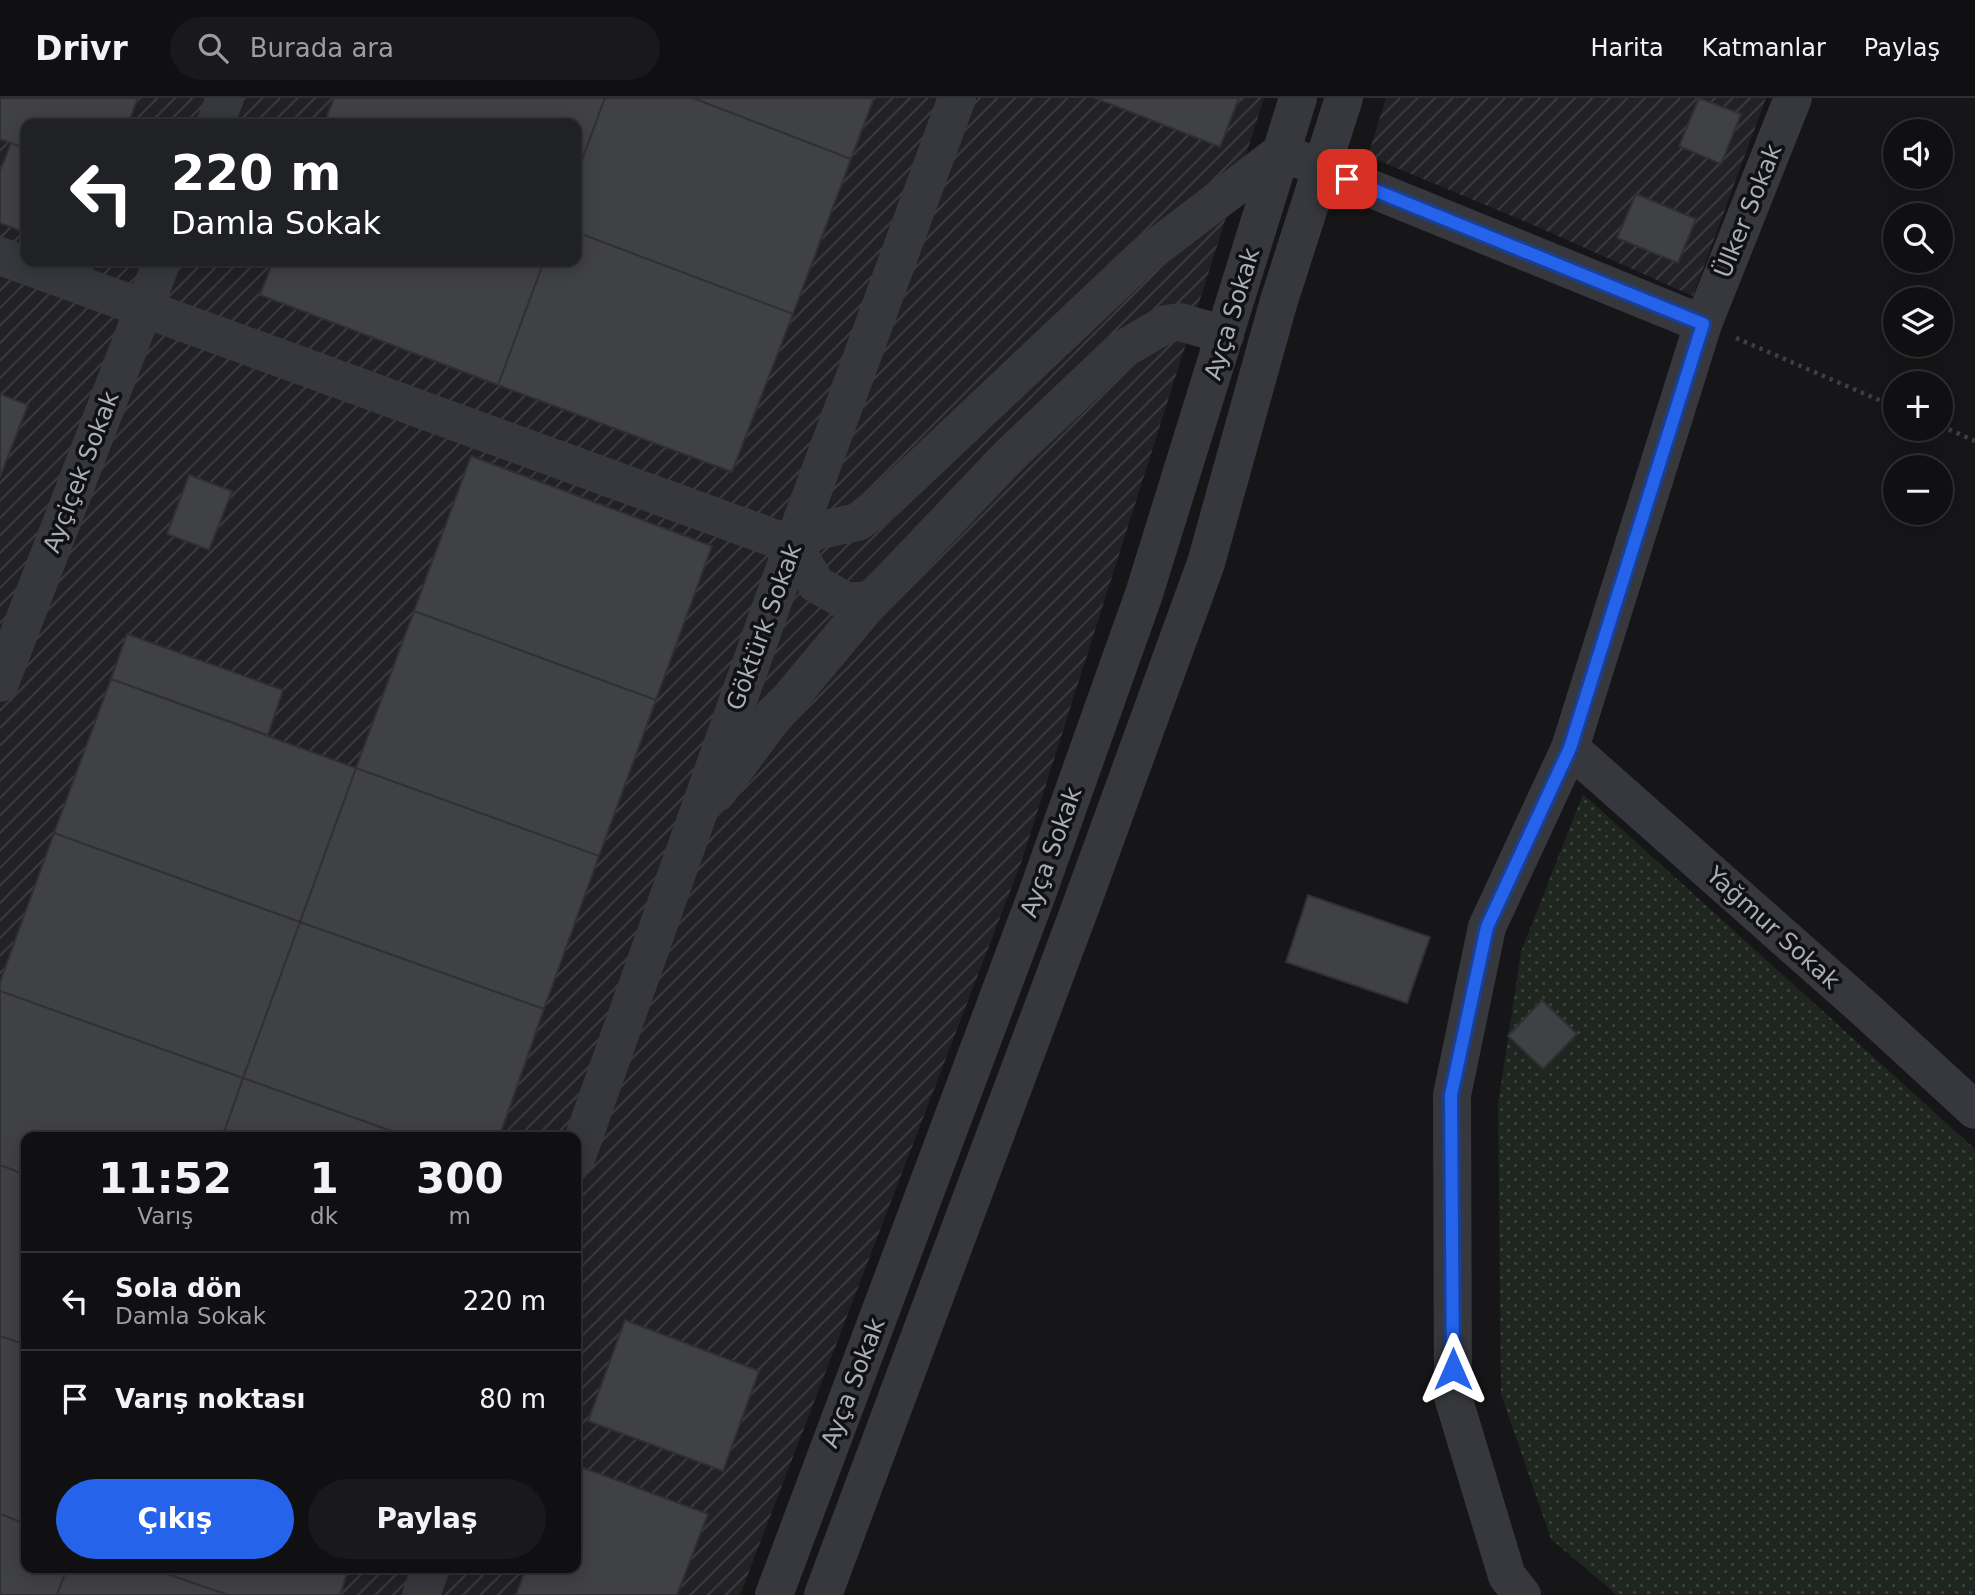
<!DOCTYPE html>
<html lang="tr">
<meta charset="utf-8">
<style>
body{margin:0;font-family:"DejaVu Sans",sans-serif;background:#19191b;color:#f1f3f6;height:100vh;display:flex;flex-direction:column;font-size:26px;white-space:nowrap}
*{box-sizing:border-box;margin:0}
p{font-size:23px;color:#9c9d9f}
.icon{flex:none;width:38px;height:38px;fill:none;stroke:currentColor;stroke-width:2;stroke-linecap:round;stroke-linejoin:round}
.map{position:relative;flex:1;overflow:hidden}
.drawer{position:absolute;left:21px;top:1034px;width:560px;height:441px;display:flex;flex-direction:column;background:#101012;border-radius:14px;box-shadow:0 4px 18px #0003,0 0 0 2px #303032}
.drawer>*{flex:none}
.top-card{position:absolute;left:21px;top:21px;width:560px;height:147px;border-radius:14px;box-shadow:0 4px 18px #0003,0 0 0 2px #303032;background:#202124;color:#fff;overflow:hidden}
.tools{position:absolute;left:1883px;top:21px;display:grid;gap:14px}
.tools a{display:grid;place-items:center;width:70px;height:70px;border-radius:50%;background:#101012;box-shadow:0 4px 18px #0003,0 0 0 2px #303032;font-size:35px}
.pin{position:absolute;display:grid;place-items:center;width:60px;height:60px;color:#fff;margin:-30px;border-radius:14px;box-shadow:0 4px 10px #0006}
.me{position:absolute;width:77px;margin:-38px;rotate:0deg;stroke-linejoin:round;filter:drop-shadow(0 0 5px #0008)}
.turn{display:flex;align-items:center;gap:24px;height:147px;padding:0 35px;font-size:32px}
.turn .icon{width:91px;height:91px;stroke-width:2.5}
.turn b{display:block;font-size:49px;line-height:60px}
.eta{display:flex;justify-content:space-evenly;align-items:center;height:119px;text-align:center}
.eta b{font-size:42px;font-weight:800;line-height:49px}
.action{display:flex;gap:14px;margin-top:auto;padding:14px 35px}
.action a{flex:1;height:80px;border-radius:42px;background:#2563eb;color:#fff;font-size:28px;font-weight:800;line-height:80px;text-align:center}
.action a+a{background:#19191b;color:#f1f3f6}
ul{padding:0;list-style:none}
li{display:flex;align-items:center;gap:21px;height:98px;padding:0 35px;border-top:2px solid #303032}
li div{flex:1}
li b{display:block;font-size:26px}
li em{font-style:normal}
header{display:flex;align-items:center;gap:42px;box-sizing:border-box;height:98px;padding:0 35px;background:#101012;border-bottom:2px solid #303032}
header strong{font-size:33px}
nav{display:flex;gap:38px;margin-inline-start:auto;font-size:24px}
.search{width:490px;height:63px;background:#19191b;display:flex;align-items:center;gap:18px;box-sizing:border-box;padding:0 24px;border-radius:38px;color:#9c9d9f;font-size:26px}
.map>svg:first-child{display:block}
.industrial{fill:url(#industrial-furrows);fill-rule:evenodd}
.grass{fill:url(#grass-dots)}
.building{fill:#404145;stroke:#303034;stroke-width:2}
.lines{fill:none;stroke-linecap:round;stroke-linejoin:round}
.path{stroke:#3d3f44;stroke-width:4.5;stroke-dasharray:3.5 5;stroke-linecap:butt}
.minor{stroke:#37383d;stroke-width:38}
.route-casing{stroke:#184099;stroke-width:18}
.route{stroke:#2563eb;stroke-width:12}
.labels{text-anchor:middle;stroke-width:7;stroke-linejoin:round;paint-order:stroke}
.street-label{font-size:24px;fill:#a8adb8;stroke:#111113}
</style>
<header>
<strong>Drivr</strong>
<div class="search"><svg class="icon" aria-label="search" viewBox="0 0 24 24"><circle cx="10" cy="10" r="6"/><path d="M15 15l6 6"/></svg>Burada ara</div>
<nav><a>Harita</a><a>Katmanlar</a><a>Paylaş</a></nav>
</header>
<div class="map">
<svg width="1975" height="1497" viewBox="0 0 1975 1497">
<defs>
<pattern id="industrial-furrows" width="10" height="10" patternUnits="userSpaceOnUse" patternTransform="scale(1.75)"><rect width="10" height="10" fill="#222225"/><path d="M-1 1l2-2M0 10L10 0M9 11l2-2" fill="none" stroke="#3f3f43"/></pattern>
<pattern id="grass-dots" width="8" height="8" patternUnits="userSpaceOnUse" patternTransform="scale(1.75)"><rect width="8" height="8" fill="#1e261f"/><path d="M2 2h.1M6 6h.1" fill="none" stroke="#3c433d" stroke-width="1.8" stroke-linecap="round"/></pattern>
</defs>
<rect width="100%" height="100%" fill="#161618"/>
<path class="industrial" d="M0,0H1264L1022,762L740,1497H0ZM26,26H576V163H26ZM26,1040H576V1470H26Z
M1386,0H1766L1693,198L1533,127L1368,58Z"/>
<path class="grass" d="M1583,696L1975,1051V1497H1617L1551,1441L1501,1296L1498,1007L1521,854Z"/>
<path class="building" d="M0,0H138L128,26H26V51L0,41Z
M334,0H605L576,78V26H324Z
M605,0H693L851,61L793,216L576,134V78Z
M693,0H874L851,61Z
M1095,0H1239L1220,49Z
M1699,0L1741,16L1721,66L1679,48Z
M11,45L26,51V135L0,125V73Z
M1636,96L1696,121L1678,165L1617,140Z
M576,134L793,216L732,374L498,287L544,163H576Z
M273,163H544L498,287L260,197Z
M0,296L28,307L0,379Z
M471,358L712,448L656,602L414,513Z
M189,377L232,393L209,452L167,436Z
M414,513L656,602L599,758L356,670Z
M127,536L283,592L268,637L111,581Z
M111,581L356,670L300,824L54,735Z
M356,670L599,758L544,911L300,824Z
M54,735L300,824L243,980L0,893V884Z
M1308,797L1430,839L1407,905L1286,864Z
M300,824L544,911L499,1040H411L243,980Z
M0,893L243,980L222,1040H26V1077L0,1067Z
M1542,902L1577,936L1543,971L1508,938Z
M243,980L411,1040H222Z
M0,1067L26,1077V1247L0,1238Z
M625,1222L759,1273L723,1373L588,1323Z
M0,1238L26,1247V1426L0,1416Z
M576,1367L708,1416L677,1497H516L526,1470H576Z
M0,1416L26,1426V1470H67L57,1497H0Z
M67,1470H150L228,1497H57Z
M150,1470H349L340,1497H228Z"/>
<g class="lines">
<path class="path" d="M1736,240L1895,309
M1941,328L1975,343"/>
<path class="minor" d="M215,26L225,0
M0,158L793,447L816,486L846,503H871L1009,358L1120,253L1166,226L1180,224L1225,237
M793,447L816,433L858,424L887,401L1142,160L1281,54L1703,226
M0,585L162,163
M1570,650L1865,911L1975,1012
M717,695L770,624L871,503
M576,1061L793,447L957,0
M421,1497L431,1470
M774,1497L1037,796L1144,496L1298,0
M823,1497L1082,805L1206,465L1278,206L1344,0
M1522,1497L1507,1478L1453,1299L1452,997L1487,829L1570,650L1703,226L1793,0"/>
</g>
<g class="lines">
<g class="route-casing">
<path id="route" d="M1347,81L1703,226L1570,650L1487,829L1451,997L1453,1271"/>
</g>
<use href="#route" class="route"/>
</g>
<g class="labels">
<g class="street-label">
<text transform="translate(1748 113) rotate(-68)" y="8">Ülker Sokak</text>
<text transform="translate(1232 216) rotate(-73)" y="8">Ayça Sokak</text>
<text transform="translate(81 374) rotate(-69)" y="8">Ayçiçek Sokak</text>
<text transform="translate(764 529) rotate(-70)" y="8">Göktürk Sokak</text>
<text transform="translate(1051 754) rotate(-70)" y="8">Ayça Sokak</text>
<text transform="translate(1773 830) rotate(42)" y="8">Yağmur Sokak</text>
<text transform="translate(853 1285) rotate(-69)" y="8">Ayça Sokak</text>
</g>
</g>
</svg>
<div class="tools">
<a><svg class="icon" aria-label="sound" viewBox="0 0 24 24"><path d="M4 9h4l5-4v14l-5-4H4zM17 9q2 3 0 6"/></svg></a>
<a><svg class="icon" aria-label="search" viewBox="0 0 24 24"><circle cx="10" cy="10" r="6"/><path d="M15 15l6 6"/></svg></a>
<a><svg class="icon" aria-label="layers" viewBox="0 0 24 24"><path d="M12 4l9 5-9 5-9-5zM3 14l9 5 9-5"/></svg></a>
<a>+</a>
<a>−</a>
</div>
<div class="pin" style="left:1347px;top:81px;background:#d93025"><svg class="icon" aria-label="arrive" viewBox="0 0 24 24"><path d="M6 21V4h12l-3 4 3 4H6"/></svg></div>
<svg class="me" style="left:1453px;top:1271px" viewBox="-20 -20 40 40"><path d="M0-17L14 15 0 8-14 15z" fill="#2563eb" stroke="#fff" stroke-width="4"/></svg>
<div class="top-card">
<div class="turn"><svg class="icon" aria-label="left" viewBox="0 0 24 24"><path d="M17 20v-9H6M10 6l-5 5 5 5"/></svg><div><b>220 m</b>Damla Sokak</div></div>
</div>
<section class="drawer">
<div class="eta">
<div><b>11:52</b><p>Varış</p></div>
<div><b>1</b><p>dk</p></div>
<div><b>300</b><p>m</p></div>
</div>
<ul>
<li><svg class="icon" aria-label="left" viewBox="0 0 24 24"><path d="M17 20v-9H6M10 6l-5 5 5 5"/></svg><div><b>Sola dön</b><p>Damla Sokak</p></div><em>220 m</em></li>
<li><svg class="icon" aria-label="arrive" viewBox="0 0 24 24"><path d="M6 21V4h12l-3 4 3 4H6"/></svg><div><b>Varış noktası</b></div><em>80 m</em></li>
</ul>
<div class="action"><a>Çıkış</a><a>Paylaş</a></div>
</section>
</div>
